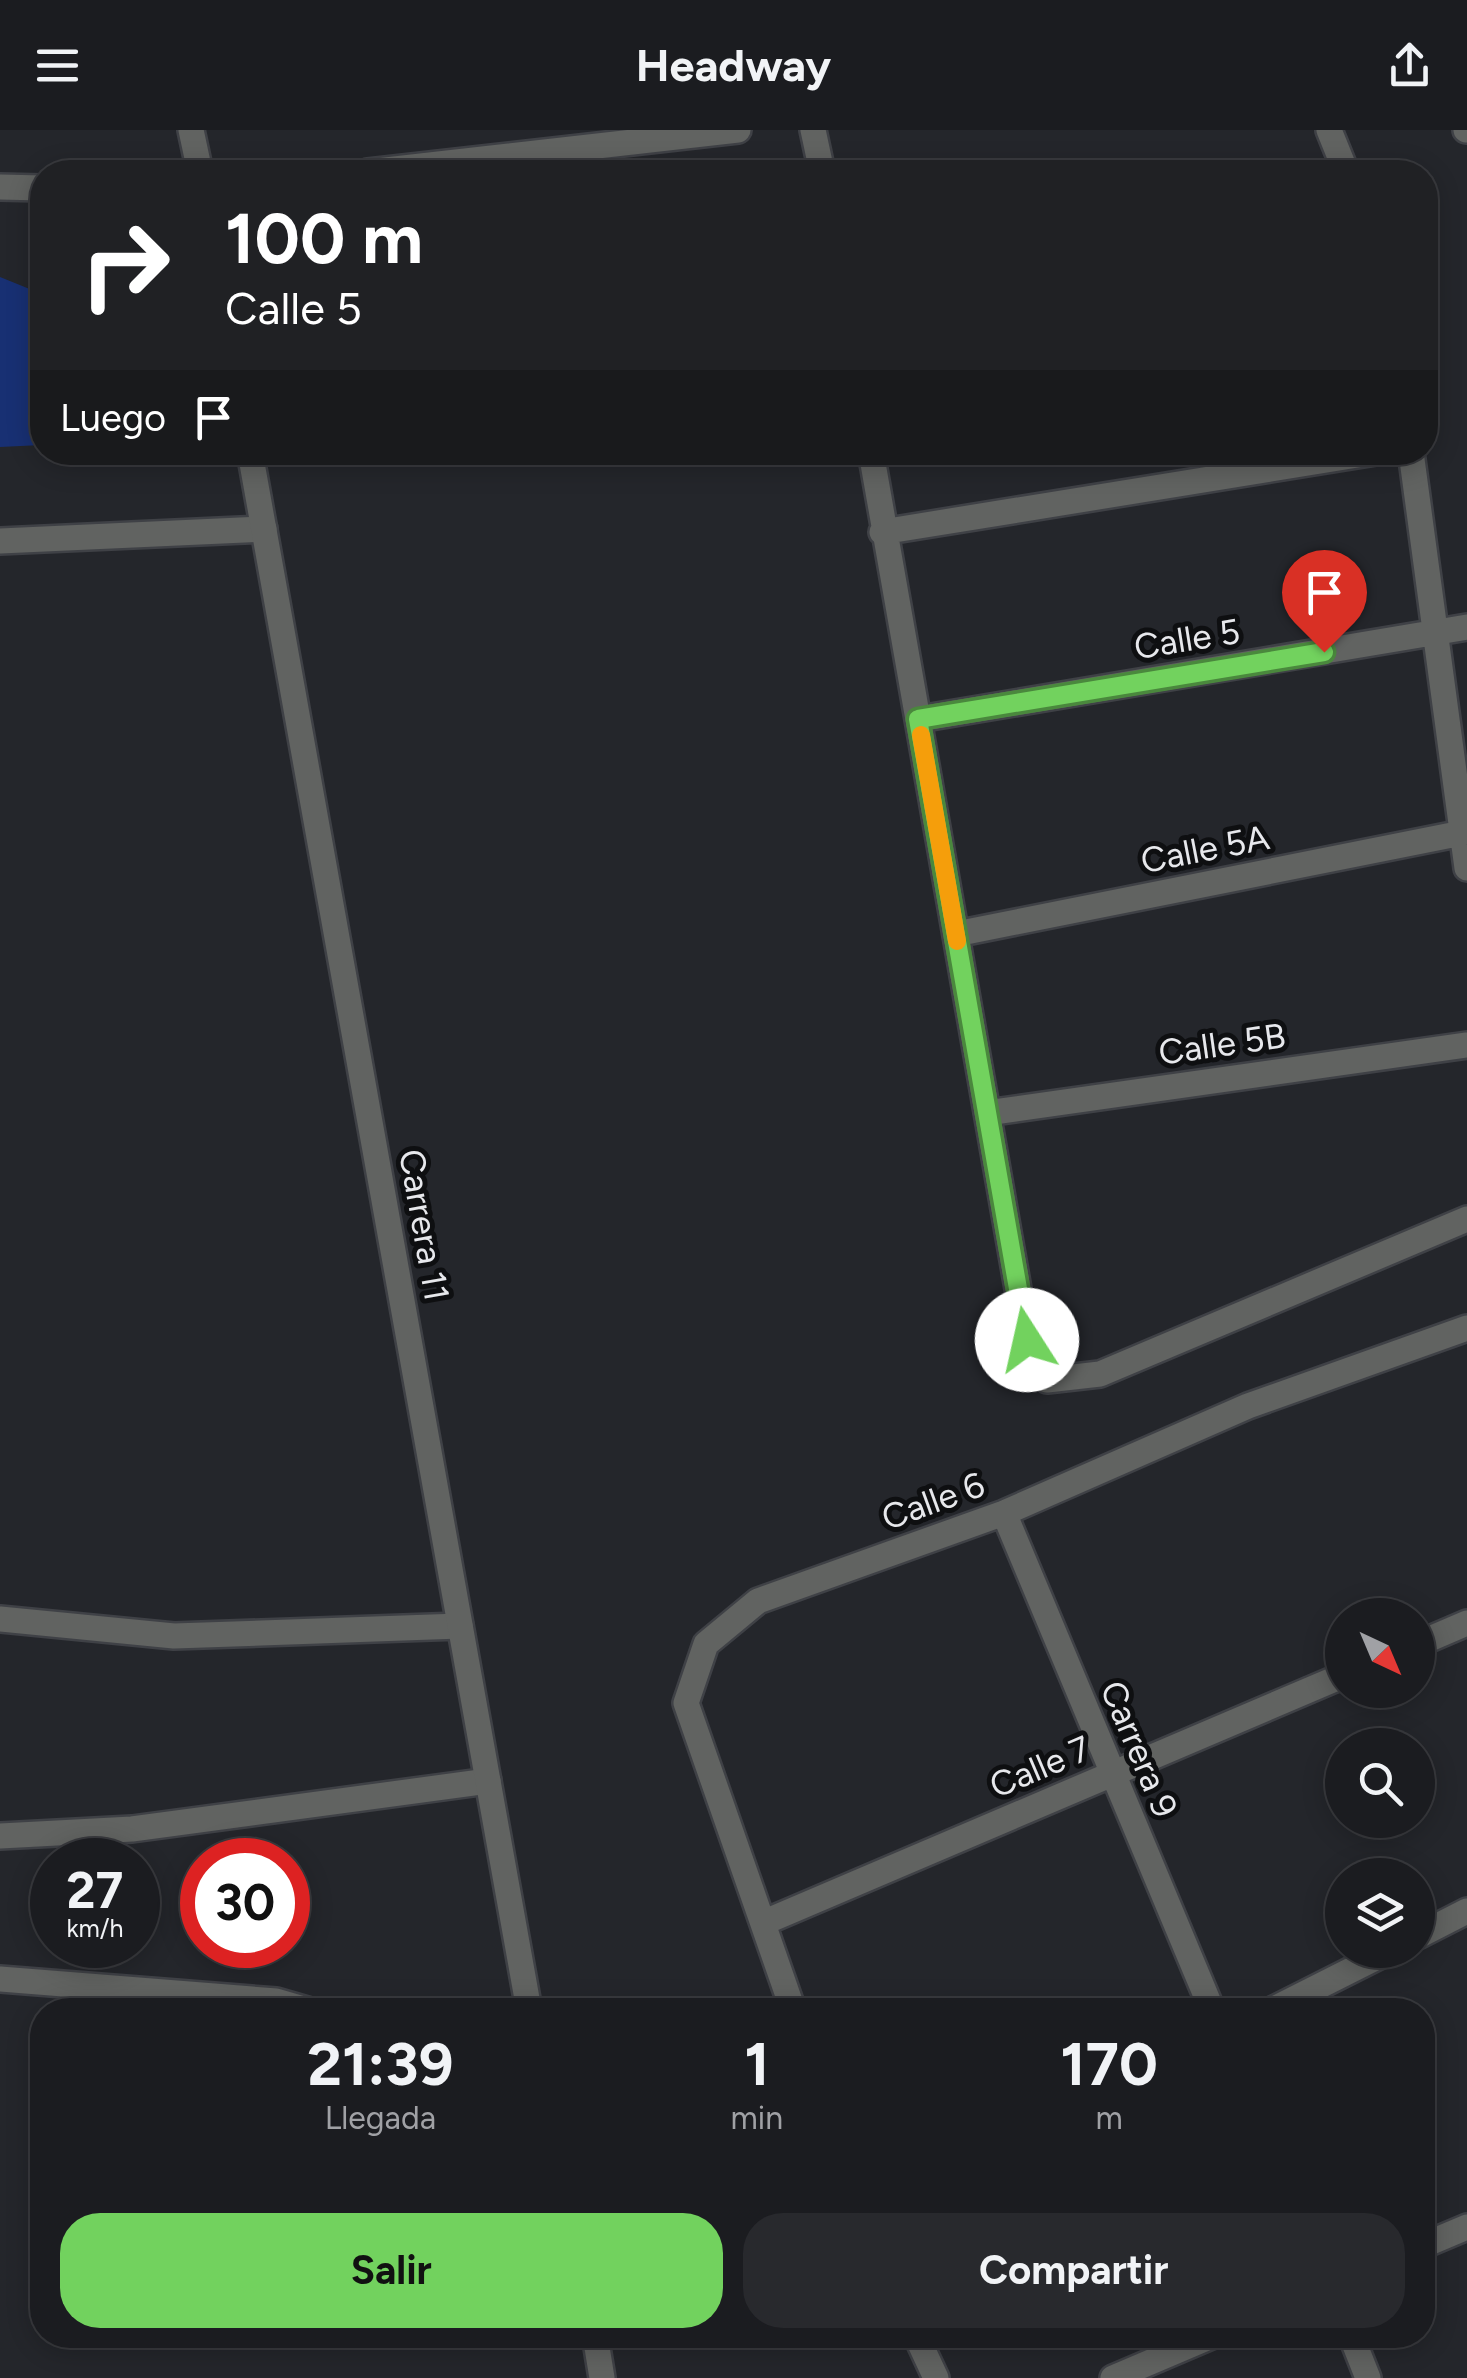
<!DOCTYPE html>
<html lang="es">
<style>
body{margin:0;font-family:Figtree,sans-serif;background:#28292d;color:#f1f3f6;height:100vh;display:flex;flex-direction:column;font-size:38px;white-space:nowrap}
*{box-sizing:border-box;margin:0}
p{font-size:32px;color:#a0a1a5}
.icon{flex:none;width:55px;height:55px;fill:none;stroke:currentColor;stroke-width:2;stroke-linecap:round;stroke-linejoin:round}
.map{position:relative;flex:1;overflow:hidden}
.side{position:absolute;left:30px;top:1868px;width:1405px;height:350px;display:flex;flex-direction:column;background:#1b1c20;border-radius:40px;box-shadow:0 5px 25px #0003,0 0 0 2px #393a3e}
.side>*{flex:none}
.hud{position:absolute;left:30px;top:30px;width:1408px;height:305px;border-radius:40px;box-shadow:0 5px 25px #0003,0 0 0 2px #393a3e;background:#202124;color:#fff;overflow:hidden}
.needle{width:65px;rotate:136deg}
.tools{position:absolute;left:1325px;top:1468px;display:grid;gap:20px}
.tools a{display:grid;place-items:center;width:110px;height:110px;border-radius:50%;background:#1b1c20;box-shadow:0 5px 25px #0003,0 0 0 2px #393a3e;font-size:50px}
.speed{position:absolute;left:30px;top:1708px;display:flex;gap:20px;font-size:50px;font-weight:700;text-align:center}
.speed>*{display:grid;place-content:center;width:130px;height:130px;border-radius:50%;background:#1b1c20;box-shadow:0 5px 25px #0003,0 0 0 2px #393a3e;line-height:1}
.speed small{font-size:25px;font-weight:400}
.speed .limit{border:15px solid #d22;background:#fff;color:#111}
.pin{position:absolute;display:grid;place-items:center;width:85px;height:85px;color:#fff;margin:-102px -42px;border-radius:50% 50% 50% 0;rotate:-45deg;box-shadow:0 0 10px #0007}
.pin .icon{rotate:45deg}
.me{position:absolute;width:110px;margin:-55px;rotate:350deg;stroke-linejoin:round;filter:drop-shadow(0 0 8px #0008)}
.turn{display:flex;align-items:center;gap:35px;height:210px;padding:0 30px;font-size:45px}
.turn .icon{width:130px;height:130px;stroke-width:2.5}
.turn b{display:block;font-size:70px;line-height:85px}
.then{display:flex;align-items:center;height:95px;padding:0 30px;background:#0003;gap:20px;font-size:38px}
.eta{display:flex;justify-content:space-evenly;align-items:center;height:170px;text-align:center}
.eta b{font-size:60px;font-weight:700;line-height:70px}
.button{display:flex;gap:20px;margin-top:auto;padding:20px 30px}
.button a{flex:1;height:115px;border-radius:40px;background:#72d25e;color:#111;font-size:40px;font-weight:700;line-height:115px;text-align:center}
.button a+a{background:#28292d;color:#f1f3f6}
header{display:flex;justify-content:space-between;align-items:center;height:130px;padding:0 30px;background:#1b1c20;font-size:45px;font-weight:700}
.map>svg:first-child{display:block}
.building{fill:#183073}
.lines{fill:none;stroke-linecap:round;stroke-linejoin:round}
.minor-casing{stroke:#3f4146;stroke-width:30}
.tertiary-casing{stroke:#3f4146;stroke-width:30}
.minor{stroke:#616361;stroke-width:25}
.tertiary{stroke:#616361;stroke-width:25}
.route-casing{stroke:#4a883d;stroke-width:25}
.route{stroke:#72d25e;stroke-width:18}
.slow{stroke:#f59e0b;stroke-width:18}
.labels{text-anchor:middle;stroke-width:10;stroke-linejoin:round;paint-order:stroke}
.street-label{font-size:35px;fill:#e7e8ec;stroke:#0e0f11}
</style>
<header><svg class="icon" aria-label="menu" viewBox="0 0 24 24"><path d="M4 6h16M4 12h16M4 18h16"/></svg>Headway<svg class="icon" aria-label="share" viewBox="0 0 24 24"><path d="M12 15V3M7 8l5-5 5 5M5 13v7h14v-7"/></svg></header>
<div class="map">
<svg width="1467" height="2248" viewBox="0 0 1467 2248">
<rect width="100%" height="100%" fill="#24262b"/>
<path class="building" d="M0,147L42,164V315L0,317Z"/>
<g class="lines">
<g class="minor-casing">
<path id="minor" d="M813,0L822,42
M1329,0L1346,42
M1466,0H1467
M368,42L738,0
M0,57L42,58
M871,322L1027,1210L1047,1250L1100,1244L1467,1089
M1411,322L1467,738
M882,402L1376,322
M0,411L264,399
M919,589L1467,497
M956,804L1467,702
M987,983L1467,915
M1004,1383L1212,1880
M0,1489L174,1506L460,1496
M1418,1514L1467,1493
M0,1706L132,1699L488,1651
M765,1792L1342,1546
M0,1849L276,1871L307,1880
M793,1880L686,1573L706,1514L758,1471L1004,1383L1248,1276L1467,1198
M1422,2116L1467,2097
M916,2205L936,2248
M1351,2205L1368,2248
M1113,2248L1214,2205"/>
</g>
<g class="tertiary-casing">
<path id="tertiary" d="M191,0L200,42
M250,322L529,1880
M1418,1806L1467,1781
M1272,1880L1391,1820
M595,2205L602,2248"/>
</g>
<use href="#minor" class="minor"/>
<use href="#tertiary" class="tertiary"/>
</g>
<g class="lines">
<g class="route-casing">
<path id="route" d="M1027,1210L918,589L1324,522"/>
</g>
<use href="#route" class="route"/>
<path class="slow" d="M921,605L957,811"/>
</g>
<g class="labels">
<g class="street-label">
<text transform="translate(1187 509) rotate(-9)" y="12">Calle 5</text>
<text transform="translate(1205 719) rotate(-11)" y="12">Calle 5A</text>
<text transform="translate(1222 914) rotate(-8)" y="12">Calle 5B</text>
<text transform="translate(424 1095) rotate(80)" y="12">Carrera 11</text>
<text transform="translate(933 1371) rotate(-20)" y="12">Calle 6</text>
<text transform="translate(1139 1619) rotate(67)" y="12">Carrera 9</text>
<text transform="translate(1040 1637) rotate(-23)" y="12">Calle 7</text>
</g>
</g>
</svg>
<div class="tools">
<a><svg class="needle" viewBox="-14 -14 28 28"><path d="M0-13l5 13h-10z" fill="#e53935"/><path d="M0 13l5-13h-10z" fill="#a0a1a5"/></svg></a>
<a><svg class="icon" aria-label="search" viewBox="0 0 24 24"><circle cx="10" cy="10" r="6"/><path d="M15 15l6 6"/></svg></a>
<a><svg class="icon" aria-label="layers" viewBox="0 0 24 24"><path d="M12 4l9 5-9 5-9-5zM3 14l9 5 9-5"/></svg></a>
</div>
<div class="speed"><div>27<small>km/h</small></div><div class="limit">30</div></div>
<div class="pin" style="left:1324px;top:522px;background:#d93025"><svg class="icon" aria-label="arrive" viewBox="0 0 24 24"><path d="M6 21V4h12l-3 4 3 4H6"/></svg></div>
<svg class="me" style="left:1027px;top:1210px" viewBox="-20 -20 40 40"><circle r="19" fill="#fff"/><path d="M0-13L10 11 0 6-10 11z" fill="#72d25e"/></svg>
<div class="hud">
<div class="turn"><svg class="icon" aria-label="right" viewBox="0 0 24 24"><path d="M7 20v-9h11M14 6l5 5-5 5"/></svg><div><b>100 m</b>Calle 5</div></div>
<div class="then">Luego<svg class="icon" aria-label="arrive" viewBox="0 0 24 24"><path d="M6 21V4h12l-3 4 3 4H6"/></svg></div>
</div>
<section class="side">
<div class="eta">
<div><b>21:39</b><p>Llegada</p></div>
<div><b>1</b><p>min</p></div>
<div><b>170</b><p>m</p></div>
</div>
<div class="button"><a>Salir</a><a>Compartir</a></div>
</section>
</div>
